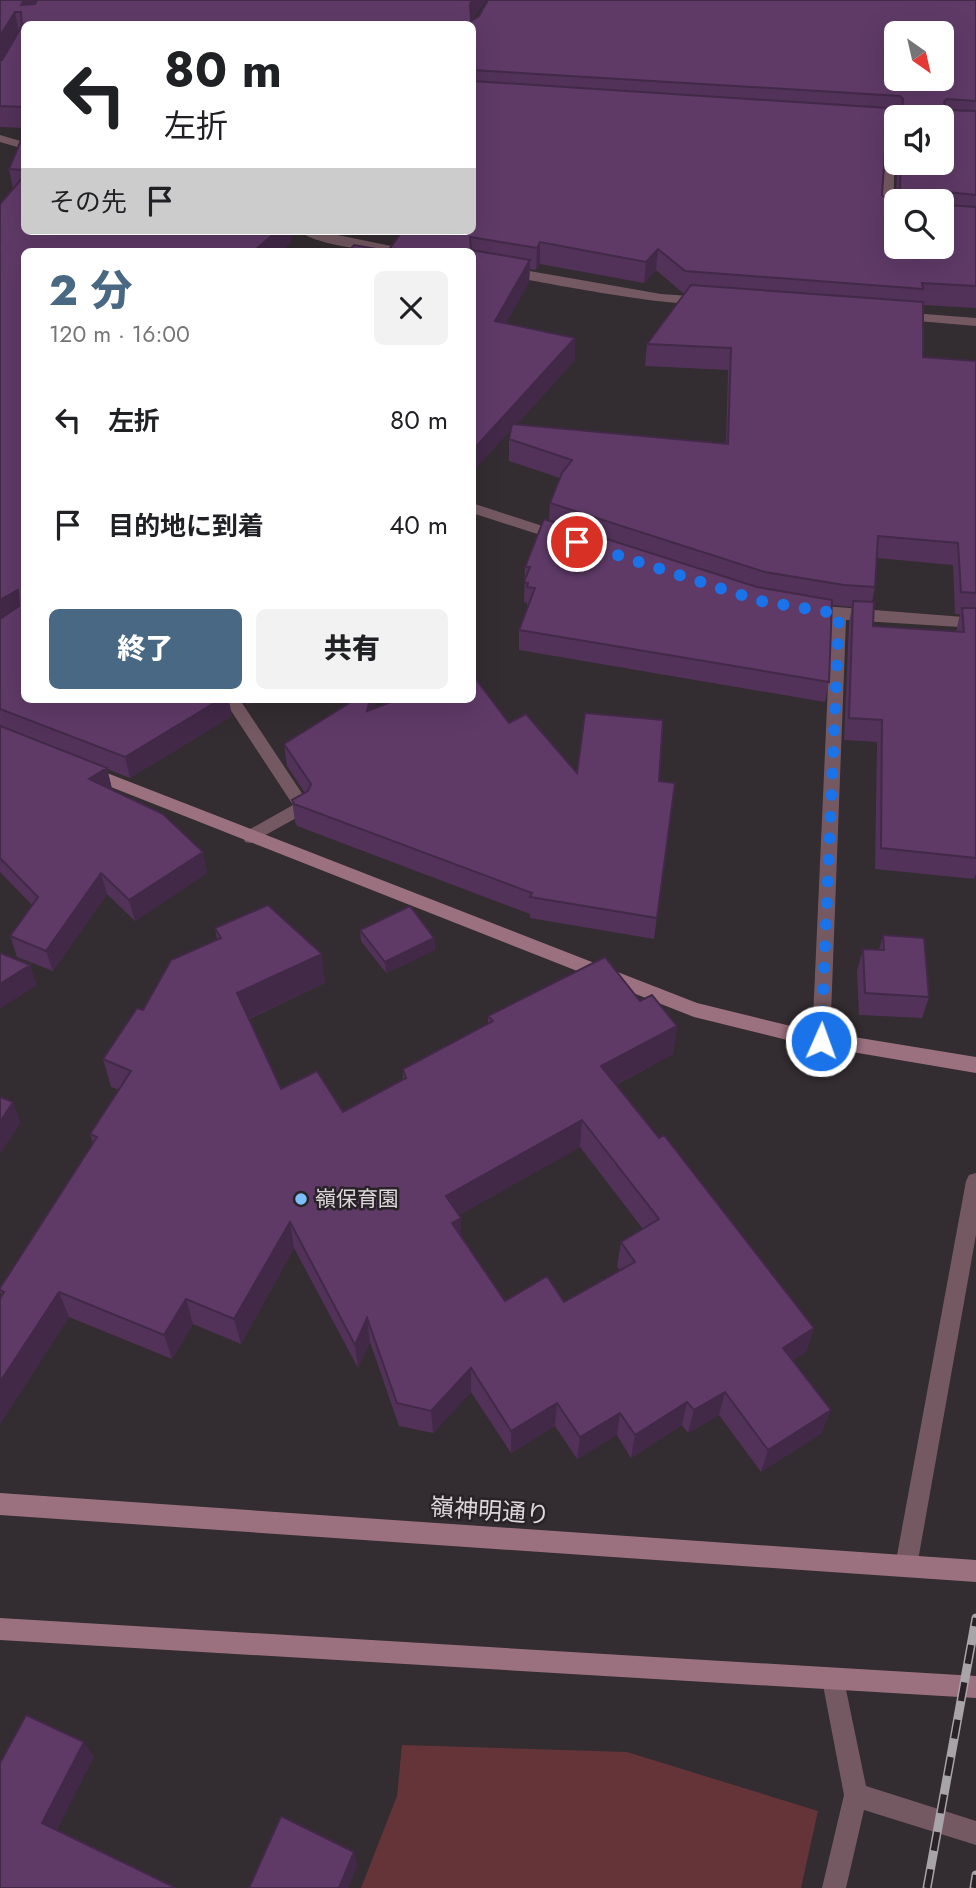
<!DOCTYPE html>
<html lang="ja">
<meta charset="utf-8">
<style>
body{margin:0;font-family:Jost,"Noto Sans JP",sans-serif;background:#f2f2f2;color:#202124;height:100vh;display:flex;flex-direction:column;font-size:26px;white-space:nowrap}
*{box-sizing:border-box;margin:0}
p{font-size:23px;color:#757577}
.icon{flex:none;width:38px;height:38px;fill:none;stroke:currentColor;stroke-width:2;stroke-linecap:round;stroke-linejoin:round}
.map{position:relative;flex:1;overflow:hidden}
.panel{position:absolute;left:21px;top:248px;width:455px;height:455px;display:flex;flex-direction:column;background:#fff;border-radius:10px;box-shadow:0 7px 28px #0002}
.panel>*{flex:none}
.guide{position:absolute;left:21px;top:21px;width:455px;height:214px;border-radius:10px;box-shadow:0 7px 28px #0002;background:#fff;color:#202124;overflow:hidden}
.needle{width:46px;rotate:146deg}
.controls{position:absolute;left:884px;top:21px;display:grid;gap:14px}
.controls a{display:grid;place-items:center;width:70px;height:70px;border-radius:10px;background:#fff;box-shadow:0 7px 28px #0002;font-size:35px}
.pin{position:absolute;display:grid;place-items:center;width:60px;height:60px;color:#fff;margin:-30px;border:4px solid #fff;border-radius:50%;box-shadow:0 2px 7px #0007}
.me{position:absolute;width:77px;margin:-38px;rotate:2deg;stroke-linejoin:round;filter:drop-shadow(0 0 5px #0008)}
.turn{display:flex;align-items:center;gap:24px;height:147px;padding:0 28px;font-size:32px}
.turn .icon{width:91px;height:91px;stroke-width:2.5}
.turn b{display:block;font-size:49px;line-height:60px}
.then{display:flex;align-items:center;height:66px;padding:0 28px;background:#0003;gap:14px;font-size:26px}
.round{display:grid;place-items:center;flex:none;width:74px;height:74px;border-radius:10px;background:#f2f2f2}
.summary{display:flex;align-items:center;justify-content:space-between;height:119px;padding:0 28px}
h1{font-size:42px;font-weight:800;line-height:52px;color:#496883}
.button{display:flex;gap:14px;margin-top:auto;padding:14px 28px}
.button a{flex:1;height:80px;border-radius:10px;background:#496883;color:#fff;font-size:28px;font-weight:800;line-height:80px;text-align:center}
.button a+a{background:#f2f2f2;color:#202124}
ul{padding:0;list-style:none}
li{display:flex;align-items:center;gap:21px;height:105px;padding:0 28px}
li div{flex:1}
li b{display:block;font-size:26px}
li em{font-style:normal}
.map>svg:first-child{display:block}
.green{fill:#653438}
.lines{fill:none;stroke-linecap:round;stroke-linejoin:round}
.lane{fill:#755962;fill-rule:evenodd}
.street{fill:#755962;fill-rule:evenodd}
.secondary{fill:#9c717f;fill-rule:evenodd}
.rail-casing{stroke:#a9a4a7;stroke-width:9}
.rail{stroke:#292226;stroke-width:6;stroke-dasharray:19;stroke-linecap:butt}
.wall{fill:#523259;fill-rule:evenodd}
.shaded-wall{fill:#422948}
.building{fill:#5f3a67;stroke:#422948;stroke-width:2;fill-rule:evenodd}
.route{stroke:#1a73e8;stroke-width:12;stroke-dasharray:0 21.6}
.poi-dot{fill:#7bbef8;stroke:#292226;stroke-width:2.5}
.labels{text-anchor:middle;stroke-width:5;stroke-linejoin:round;paint-order:stroke}
.poi-label{font-size:21px;fill:#dcd7da;stroke:#292226;text-anchor:start}
.near-street-label{font-size:24px;fill:#dcd7da;stroke:#292226}
</style>
<div class="map">
<svg width="976" height="1888" viewBox="0 0 976 1888">
<rect width="100%" height="100%" fill="#332c30"/>
<path class="green" d="M402,1745L627,1752L818,1811L801,1888H361L397,1796Z"/>
<g class="lines">
<path class="lane" d="M224,700H240L311,807L309,811L251,843L245,842L243,837L245,832L293,805Z"/>
<path class="street" d="M864,119L896,120L893,213H896V221H887L881,217L887,127L860,124L858,122Z
M0,135L24,142V149L0,142Z
M299,231H318L401,248L407,252C381,252 319,247 299,231Z
M472,261L661,294L704,297L710,301C695,314 505,275 472,269Z
M899,312L976,318V326L894,319V313Z
M472,503L567,534L569,537L562,542L472,513Z
M811,605L976,618V628L846,620L830,1041L827,1046L821,1049L815,1046L812,1041L831,618L806,614L803,610Z
M976,1173V1235L917,1566L914,1574L906,1577L898,1574L895,1566L966,1181L969,1175Z
M833,1669L841,1672L844,1680L866,1786L976,1821V1845L864,1810L846,1888H822L844,1795L822,1680L825,1672Z"/>
<path class="secondary" d="M89,766L697,1003L799,1028L976,1057V1073L799,1043L694,1017L83,776L81,772Z
M0,1493L976,1560V1582L0,1515Z
M0,1618L976,1676V1698L0,1640Z"/>
<g class="rail-casing">
<path id="rail" d="M927,1888L976,1618
M974,1888L976,1875"/>
</g>
<use href="#rail" class="rail"/>
</g>
<path class="wall" d="M0,0L473,20L976,0V308L923,305V357L976,361V874L974,879L875,869L877,742L844,740L849,623L852,607L832,605L829,682L825,702L519,650V630L528,607H527V603L524,602L525,567L549,520L550,503L560,478L509,461V439L511,430L388,251L405,231H472V24H24V128L0,127ZM888,117H942V163H897L896,201L891,202L882,195ZM540,264L644,283L656,270L683,293H685L647,344L645,366L728,370L726,443L516,425L575,360L506,323L529,282L530,269L536,270ZM877,558L953,565L955,614H960L956,632L873,626L872,602L875,587Z
M24,133V231L291,236V243L24,252L232,716L130,778L107,769L112,789L203,852L207,873L135,921L107,894L53,971L17,957L10,936L32,905L0,872V204L13,189L9,169Z
M354,700H375V708L509,723L577,773L675,783L654,939L530,918V914L297,826L295,822L292,800L305,793L287,766L284,744Z
M215,928L325,983L249,1019L281,1089L343,1112L403,1079V1069L488,1024V1016L640,1001L677,1026L673,1054L616,1085L814,1328L806,1352L793,1360L822,1433L761,1472L719,1415L688,1433L682,1425L631,1458L617,1435L577,1459L555,1426L511,1453L471,1392L433,1433L399,1426L370,1342L358,1368L294,1248L241,1344L193,1324L172,1359L69,1317L0,1424V1299L2,1296L0,1292V1288L93,1143L90,1134L119,1090L111,1087L103,1059L143,1010L217,939ZM580,1147L643,1229L621,1242L617,1267L620,1271L564,1302L505,1301L461,1236L459,1215Z
M360,930L434,938L435,950L386,973L361,941Z
M883,935L929,997L922,1018L859,1015L857,971L863,949L879,950Z"/>
<path class="shaded-wall" d="M24,0H39L26,24L21,5Z
M472,0H486L470,24V4Z
M15,12L19,33L0,64V36Z
M277,231H297L291,236V243L281,252H253Z
M540,242V264L536,270L537,248Z
M658,249L656,270L644,283L646,262Z
M530,260L529,282L495,343V321Z
M575,338V360L472,473V451Z
M18,590L24,611L0,626V600Z
M219,700H229L232,716L130,778L125,757Z
M246,700H258L247,706Z
M370,700H375L376,710L367,711Z
M107,768L112,789L89,779Z
M203,852L207,873L135,921L129,900Z
M101,873L107,894L53,971L46,951Z
M434,938L435,950L386,973L385,962Z
M322,954L325,983L243,1021L237,993Z
M30,965L37,985L0,1009V984Z
M677,1026L673,1054L598,1094L601,1066Z
M13,1102L21,1123L0,1154V1122Z
M582,1120L580,1147L447,1222L446,1196Z
M461,1218V1243L452,1223Z
M290,1222L294,1248L241,1344L234,1319Z
M59,1292L69,1317L0,1424V1382Z
M186,1299L193,1324L172,1359L164,1335Z
M367,1318L370,1342L358,1368L355,1345Z
M814,1328L806,1352L776,1371L783,1348Z
M471,1368V1392L433,1433L431,1411Z
M725,1392L719,1415L688,1433L694,1410Z
M687,1402L682,1425L631,1458L635,1435Z
M557,1403L555,1426L511,1453V1431Z
M831,1410L822,1433L761,1472L768,1450Z
M620,1413L617,1435L577,1459L580,1437Z
M84,1742L94,1757L54,1836L42,1823Z
M354,1852L358,1865L348,1888H339Z"/>
<path class="building" d="M0,0H24L21,5L35,4L37,0H472L470,4L471,21L479,16L488,0H976V101L947,99L944,102L946,110L976,111V195L947,192L944,202L947,205L976,207V286L922,283L923,289L685,271L658,249L646,262L540,242L537,248L470,237L471,250L530,260L495,321L575,338L472,451V252H348L354,245L388,251L401,233L408,232V231H472V81L888,108L882,195L891,202L903,199V191L900,189L901,163H942V117H902L903,99L900,96L472,70V24H24V107L0,106V60H2L22,26L21,12H15L0,36ZM896,33H942V79H896ZM896,201H942V247H896Z
M24,133V170L9,169Z
M24,176V231H277L253,252H24V700H219L125,757L0,709V619L19,606L18,590L0,600V204Z
M691,285L923,302V357L976,361V593L961,592L958,543L878,536L875,587L844,585L765,572L550,503L562,473L572,460L509,439L512,424L728,444L731,348L647,344Z
M544,519L757,587L832,600L829,682L519,630L535,588L527,587L528,583L524,582L530,567H525Z
M853,601L874,602L873,626L964,632L962,608H976V858L881,848L882,720L849,718Z
M472,674L509,723L526,714L577,773L585,713L663,720L659,781L675,783L657,918L530,897L532,893L294,804L292,800L308,791L311,784L284,744L354,700H370L367,711L396,700H472Z
M0,726L107,768L89,779L163,814L203,852L129,900L101,873L46,951L10,936L38,897L0,858Z
M268,905L322,954L237,993L281,1089L317,1071L343,1112L406,1078L403,1069L493,1021L488,1016L605,957L640,1001L652,995L677,1026L601,1066L659,1138L664,1135L814,1328L783,1348L831,1410L768,1450L725,1392L694,1410L687,1402L635,1435L620,1413L580,1437L557,1403L511,1431L471,1368L431,1411L397,1403L367,1318L355,1345L290,1222L234,1319L186,1299L164,1335L59,1292L0,1382V1299L4,1292L0,1290V1288L97,1137L90,1134L131,1071L103,1059L137,1008L143,1010L171,960L221,938L215,928ZM582,1120L659,1219L621,1242L635,1262L564,1302L547,1276L505,1301L452,1223L461,1218L446,1196Z
M410,906L434,938L385,962L360,930Z
M883,935L924,938L929,997L865,993L863,949L884,950Z
M0,953L30,965L0,984Z
M0,1097L13,1102L0,1122Z
M26,1715L84,1742L42,1823L176,1888H0V1763Z
M281,1816L354,1852L339,1888H249Z"/>
<g class="lines">
<path class="route" d="M577,542L760,601L839,614L821,1041"/>
</g>
<circle class="poi-dot" cx="301" cy="1199" r="7"/>
<g class="labels">
<g class="poi-label">
<text x="315" y="1206">嶺保育園</text>
</g>
<g class="near-street-label">
<text transform="translate(490 1511) rotate(4)" y="8">嶺神明通り</text>
</g>
</g>
</svg>
<div class="controls">
<a><svg class="needle" viewBox="-14 -14 28 28"><path d="M0-13l5 13h-10z" fill="#e53935"/><path d="M0 13l5-13h-10z" fill="#757577"/></svg></a>
<a><svg class="icon" aria-label="sound" viewBox="0 0 24 24"><path d="M4 9h4l5-4v14l-5-4H4zM17 9q2 3 0 6"/></svg></a>
<a><svg class="icon" aria-label="search" viewBox="0 0 24 24"><circle cx="10" cy="10" r="6"/><path d="M15 15l6 6"/></svg></a>
</div>
<div class="pin" style="left:577px;top:542px;background:#d93025"><svg class="icon" aria-label="arrive" viewBox="0 0 24 24"><path d="M6 21V4h12l-3 4 3 4H6"/></svg></div>
<svg class="me" style="left:821px;top:1041px" viewBox="-20 -20 40 40"><circle r="17" fill="#1a73e8" stroke="#fff" stroke-width="3"/><path d="M0-11L8 9 0 5-8 9z" fill="#fff"/></svg>
<div class="guide">
<div class="turn"><svg class="icon" aria-label="left" viewBox="0 0 24 24"><path d="M17 20v-9H6M10 6l-5 5 5 5"/></svg><div><b>80 m</b>左折</div></div>
<div class="then">その先<svg class="icon" aria-label="arrive" viewBox="0 0 24 24"><path d="M6 21V4h12l-3 4 3 4H6"/></svg></div>
</div>
<section class="panel">
<div class="summary"><div><h1>2 分</h1><p>120 m · 16:00</p></div><a class="round"><svg class="icon" aria-label="close" viewBox="0 0 24 24"><path d="M6 6l12 12M18 6L6 18"/></svg></a></div>
<ul>
<li><svg class="icon" aria-label="left" viewBox="0 0 24 24"><path d="M17 20v-9H6M10 6l-5 5 5 5"/></svg><div><b>左折</b></div><em>80 m</em></li>
<li><svg class="icon" aria-label="arrive" viewBox="0 0 24 24"><path d="M6 21V4h12l-3 4 3 4H6"/></svg><div><b>目的地に到着</b></div><em>40 m</em></li>
</ul>
<div class="button"><a>終了</a><a>共有</a></div>
</section>
</div>
